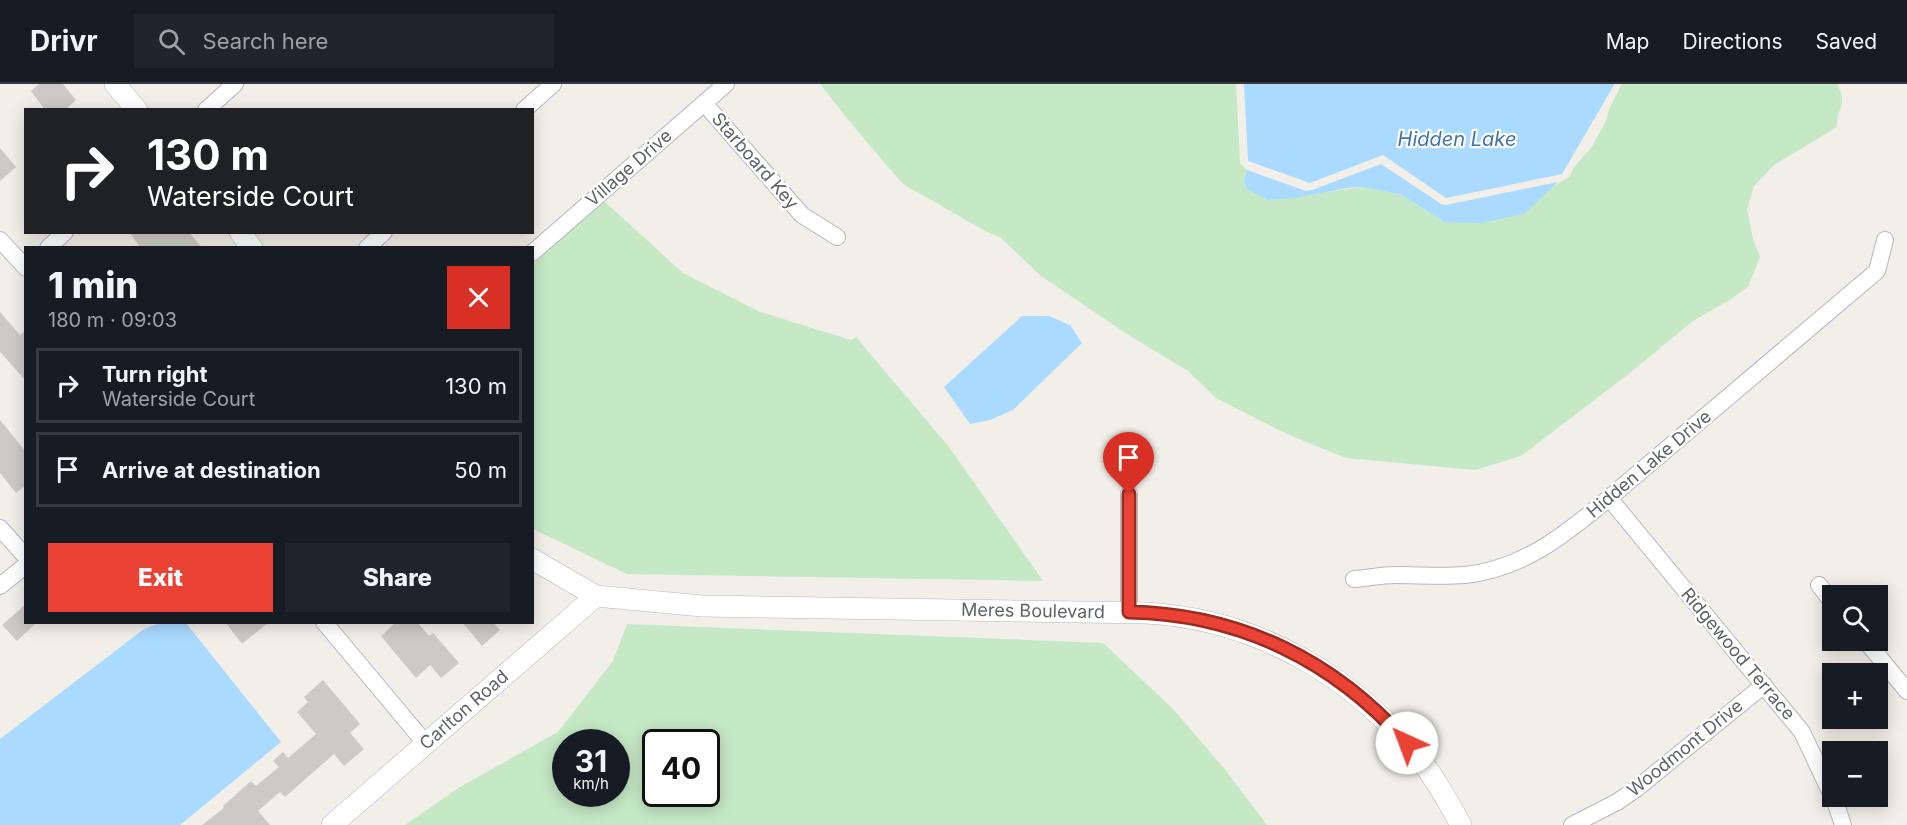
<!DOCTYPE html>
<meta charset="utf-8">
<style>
body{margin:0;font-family:Inter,sans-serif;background:#20242c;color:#f1f3f6;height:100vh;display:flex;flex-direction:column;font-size:22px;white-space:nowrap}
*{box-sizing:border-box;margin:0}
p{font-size:20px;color:#9ea1a6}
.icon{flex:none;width:33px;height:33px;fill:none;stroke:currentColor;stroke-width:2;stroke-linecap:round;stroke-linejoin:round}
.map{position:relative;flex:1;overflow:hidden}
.sheet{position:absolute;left:24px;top:162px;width:510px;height:378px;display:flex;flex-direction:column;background:#171b24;border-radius:0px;box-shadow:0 3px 15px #0003}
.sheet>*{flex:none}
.banner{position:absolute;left:24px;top:24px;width:510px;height:126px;border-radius:0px;box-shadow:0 3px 15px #0003;background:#202124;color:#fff;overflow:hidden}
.buttons{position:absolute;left:1822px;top:501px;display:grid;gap:12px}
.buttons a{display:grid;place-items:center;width:66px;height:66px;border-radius:0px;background:#171b24;box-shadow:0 3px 15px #0003;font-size:30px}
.speed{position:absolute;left:552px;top:645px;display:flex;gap:12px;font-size:30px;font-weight:700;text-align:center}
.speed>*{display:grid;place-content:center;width:78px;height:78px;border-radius:50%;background:#171b24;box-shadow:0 3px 15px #0003;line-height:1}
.speed small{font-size:15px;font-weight:400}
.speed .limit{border:3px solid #111;border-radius:9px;background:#fff;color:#111}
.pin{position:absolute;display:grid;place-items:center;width:51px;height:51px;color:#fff;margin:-62px -26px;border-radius:50% 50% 50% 0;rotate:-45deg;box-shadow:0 0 6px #0007}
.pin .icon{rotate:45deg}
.me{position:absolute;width:66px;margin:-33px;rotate:317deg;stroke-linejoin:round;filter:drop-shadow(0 0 4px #0008)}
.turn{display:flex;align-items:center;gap:21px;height:126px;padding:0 24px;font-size:27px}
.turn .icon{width:78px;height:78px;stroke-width:2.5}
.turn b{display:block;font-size:42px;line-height:51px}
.round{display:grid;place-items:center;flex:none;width:63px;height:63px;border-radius:0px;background:#20242c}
.summary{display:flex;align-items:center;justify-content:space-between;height:102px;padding:0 24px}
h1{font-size:36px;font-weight:800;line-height:45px}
.cta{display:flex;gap:12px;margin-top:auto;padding:12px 24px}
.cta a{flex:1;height:69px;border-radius:0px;background:#ea4335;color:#fff;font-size:24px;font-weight:800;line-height:69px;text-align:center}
.cta a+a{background:#20242c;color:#f1f3f6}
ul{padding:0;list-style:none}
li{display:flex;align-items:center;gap:18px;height:75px;margin:0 12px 9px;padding:0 12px;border:3px solid #363941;border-radius:0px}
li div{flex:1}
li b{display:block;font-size:22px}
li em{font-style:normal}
header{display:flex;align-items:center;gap:36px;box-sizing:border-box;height:84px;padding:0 30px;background:#171b24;border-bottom:2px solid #363941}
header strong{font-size:28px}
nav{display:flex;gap:33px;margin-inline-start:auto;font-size:21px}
.search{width:420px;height:54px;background:#20242c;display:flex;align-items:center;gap:15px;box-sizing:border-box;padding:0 21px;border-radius:0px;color:#9ea1a6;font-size:22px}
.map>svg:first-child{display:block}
.green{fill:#c5e8c5;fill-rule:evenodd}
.water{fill:#aadaff}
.building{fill:#cccac5}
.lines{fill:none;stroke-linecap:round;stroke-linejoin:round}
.minor-casing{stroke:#b5b8bc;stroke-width:18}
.tertiary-casing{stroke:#b5b8bc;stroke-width:22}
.minor{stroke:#fff;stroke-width:16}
.tertiary{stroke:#fff;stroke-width:21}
.route-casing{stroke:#982c22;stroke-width:15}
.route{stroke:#ea4335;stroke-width:10}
.labels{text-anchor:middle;stroke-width:4.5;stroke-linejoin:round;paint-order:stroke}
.street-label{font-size:18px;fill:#5f6368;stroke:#fff}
.water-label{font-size:20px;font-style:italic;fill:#4174aa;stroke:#fff}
</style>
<header>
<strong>Drivr</strong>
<div class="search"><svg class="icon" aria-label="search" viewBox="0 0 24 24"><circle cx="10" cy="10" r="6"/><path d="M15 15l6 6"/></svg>Search here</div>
<nav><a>Map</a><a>Directions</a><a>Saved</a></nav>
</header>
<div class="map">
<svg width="1907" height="741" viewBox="0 0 1907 741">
<rect width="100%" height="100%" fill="#f1efe8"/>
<path class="green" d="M820,0H1236L1240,79L1247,86L1244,97L1268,116L1363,103L1402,111L1444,138L1552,103L1569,93L1574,83L1591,64L1606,37L1610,23L1622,0H1837C1849,22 1836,23 1837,43L1774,81L1754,102L1747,125L1753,155L1760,173L1748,203L1731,215L1693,237L1631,288L1521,372L1475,386L1346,374L1287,350L1216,314L1188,287L1127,250L1041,192L1000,153L987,148L903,100L859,49Z
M604,117L683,189L760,228L851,256L856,253L949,363L1043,497L627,490L533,445V180Z
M627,540L1103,559L1173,625L1223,683L1267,741H405L460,703L558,648L613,577ZM616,658V710H566V658ZM706,658V710H656V658Z"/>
<path class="water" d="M1244,0H1614V1L1562,90L1446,114L1383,71L1310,99L1248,77Z
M1381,80L1441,120L1446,121L1558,98L1524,130L1481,139L1444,138L1402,111L1363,103L1347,104L1295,114L1268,116L1247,105L1244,97L1247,86L1306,107L1312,106Z
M1022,232H1049L1070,241L1082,259L1013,326L990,336L970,340L944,303Z
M160,539H186L281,658L180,741H0V655L144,545Z"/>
<path class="building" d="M39,0H63L76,16L65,26H45L31,7Z
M0,64L16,83L0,97Z
M129,148H189L202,164H141Z
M0,228L20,251L26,246V297L0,268Z
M0,336L26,368V401L16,409L0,389Z
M26,520V538H37L17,557L2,541Z
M225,538H269L242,560Z
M396,538H417L429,552L433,549L459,579L441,594L430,581L416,594L381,552Z
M462,538H493L500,546L482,562Z
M323,596L360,640L350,649L364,665L344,682L334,670L285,713L280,708L258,727L270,741H202L224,724L223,722L251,697L256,702L279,683L273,677L283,668L288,674L316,650L297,628L308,618L304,613Z"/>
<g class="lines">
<g class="minor-casing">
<path id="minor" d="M704,19L802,131L837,153
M206,26L235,0
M524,26L553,0
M0,156L26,184
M48,164L65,148
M367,164L384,148
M532,169L726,0
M1609,414L1802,648L1836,720L1843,741
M0,444L26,473
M1354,495C1368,494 1382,491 1395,491C1418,491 1442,493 1465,491C1523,485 1566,450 1609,414L1877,187L1885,156
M1819,501L1833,519
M0,502L26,481
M1129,528V410
M324,538L426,660
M1865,556L1907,607
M1572,741L1617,718L1636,705L1764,601"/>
</g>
<g class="tertiary-casing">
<path id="tertiary" d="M115,0L137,26
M240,148L252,164
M532,475L596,512L702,522L1146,529C1258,535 1358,594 1425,682C1439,701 1450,721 1461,741
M332,741L596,512"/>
</g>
<use href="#minor" class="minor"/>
<use href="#tertiary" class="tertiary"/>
</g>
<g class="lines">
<g class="route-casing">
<path id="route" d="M1129,410V528C1239,530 1334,576 1407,659"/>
</g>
<use href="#route" class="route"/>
</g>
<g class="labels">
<g class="street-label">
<text transform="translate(755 77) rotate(49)" y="6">Starboard Key</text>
<text transform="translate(629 84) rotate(-41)" y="6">Village Drive</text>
<text transform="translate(1649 380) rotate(-40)" y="6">Hidden Lake Drive</text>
<text transform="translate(1033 527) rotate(1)" y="6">Meres Boulevard</text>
<text transform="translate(1738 570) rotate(50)" y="6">Ridgewood Terrace</text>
<text transform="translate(464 626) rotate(-41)" y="6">Carlton Road</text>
<text transform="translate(1685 664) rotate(-39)" y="6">Woodmont Drive</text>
</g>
<g class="water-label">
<text x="1457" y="62">Hidden Lake</text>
</g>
</g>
</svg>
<div class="buttons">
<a><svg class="icon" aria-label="search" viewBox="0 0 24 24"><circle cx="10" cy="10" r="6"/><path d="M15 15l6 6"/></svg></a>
<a>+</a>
<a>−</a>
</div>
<div class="speed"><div>31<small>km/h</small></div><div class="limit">40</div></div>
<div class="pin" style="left:1129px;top:410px;background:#d93025"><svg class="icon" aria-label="arrive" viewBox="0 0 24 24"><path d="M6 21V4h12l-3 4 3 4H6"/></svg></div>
<svg class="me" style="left:1407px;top:659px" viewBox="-20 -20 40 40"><circle r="19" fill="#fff"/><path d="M0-13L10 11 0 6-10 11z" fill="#ea4335"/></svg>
<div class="banner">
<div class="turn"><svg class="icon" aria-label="right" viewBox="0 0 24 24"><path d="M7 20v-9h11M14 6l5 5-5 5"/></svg><div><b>130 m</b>Waterside Court</div></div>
</div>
<section class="sheet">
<div class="summary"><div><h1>1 min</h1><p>180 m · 09:03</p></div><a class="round" style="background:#d93025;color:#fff"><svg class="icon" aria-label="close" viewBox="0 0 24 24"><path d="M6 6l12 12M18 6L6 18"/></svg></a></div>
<ul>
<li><svg class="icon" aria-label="right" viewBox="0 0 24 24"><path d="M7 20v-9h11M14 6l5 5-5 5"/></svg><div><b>Turn right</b><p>Waterside Court</p></div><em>130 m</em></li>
<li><svg class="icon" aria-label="arrive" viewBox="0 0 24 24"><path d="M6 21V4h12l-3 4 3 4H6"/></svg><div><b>Arrive at destination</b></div><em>50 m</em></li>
</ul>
<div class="cta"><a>Exit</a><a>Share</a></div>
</section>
</div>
